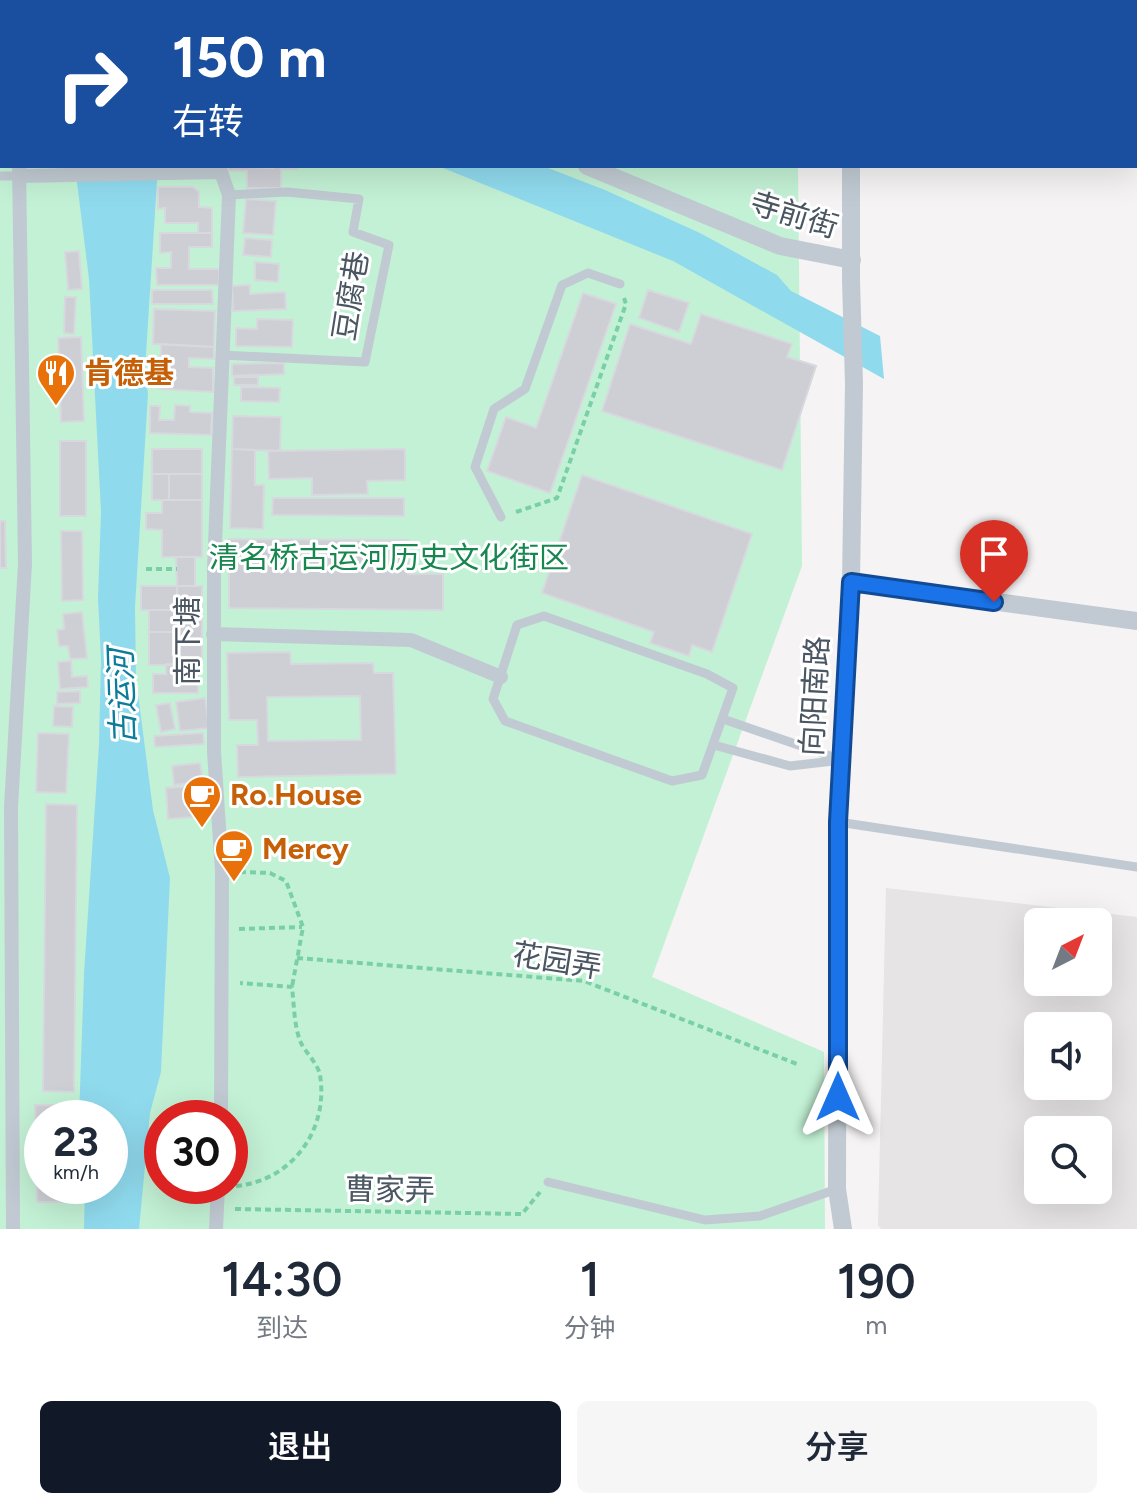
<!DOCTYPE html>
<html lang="zh">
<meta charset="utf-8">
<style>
body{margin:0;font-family:Figtree,"Noto Sans SC",sans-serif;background:#f6f6f7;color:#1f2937;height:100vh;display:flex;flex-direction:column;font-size:30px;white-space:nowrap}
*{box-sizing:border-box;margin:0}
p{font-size:26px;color:#747a83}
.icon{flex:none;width:44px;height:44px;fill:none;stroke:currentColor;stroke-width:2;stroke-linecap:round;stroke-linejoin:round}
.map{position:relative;height:1229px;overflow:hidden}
.sheet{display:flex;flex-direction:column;background:#fff;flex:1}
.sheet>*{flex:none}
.top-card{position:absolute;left:0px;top:0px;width:1138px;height:168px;box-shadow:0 8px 32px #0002;background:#1a4fa0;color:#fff;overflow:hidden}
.needle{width:52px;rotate:42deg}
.tools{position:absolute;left:1024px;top:908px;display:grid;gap:16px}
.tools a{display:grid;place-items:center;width:88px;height:88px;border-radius:12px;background:#fff;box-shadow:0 8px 32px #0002;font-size:40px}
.speed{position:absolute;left:24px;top:1100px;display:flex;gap:16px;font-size:40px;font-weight:700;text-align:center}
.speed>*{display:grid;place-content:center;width:104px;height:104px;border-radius:50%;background:#fff;box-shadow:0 8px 32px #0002;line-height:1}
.speed small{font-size:20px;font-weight:400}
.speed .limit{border:12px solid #d22;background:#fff;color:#111}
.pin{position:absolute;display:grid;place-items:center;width:68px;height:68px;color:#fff;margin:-82px -34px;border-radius:50% 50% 50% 0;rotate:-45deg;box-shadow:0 0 8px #0007}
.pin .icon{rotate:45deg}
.me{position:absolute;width:88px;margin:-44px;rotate:0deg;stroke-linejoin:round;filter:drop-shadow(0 0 6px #0008)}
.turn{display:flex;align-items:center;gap:28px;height:168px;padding:0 40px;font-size:36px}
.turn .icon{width:104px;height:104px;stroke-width:2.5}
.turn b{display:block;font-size:56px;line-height:68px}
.eta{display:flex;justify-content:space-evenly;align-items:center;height:136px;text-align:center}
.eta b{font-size:48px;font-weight:600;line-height:56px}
.cta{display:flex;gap:16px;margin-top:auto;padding:16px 40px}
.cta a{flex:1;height:92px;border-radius:12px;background:#111827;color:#fff;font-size:32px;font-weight:600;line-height:92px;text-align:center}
.cta a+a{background:#f6f6f7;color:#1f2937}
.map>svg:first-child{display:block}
.education{fill:#e6e4e5;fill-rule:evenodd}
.green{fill:#c3f1d5;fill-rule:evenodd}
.water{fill:#90daee}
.building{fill:#cdcfd5;stroke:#d7d9de;stroke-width:2;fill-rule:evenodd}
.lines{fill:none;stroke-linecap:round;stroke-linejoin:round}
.trunk-tunnel{stroke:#caccce;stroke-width:30;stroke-dasharray:30 15;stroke-linecap:butt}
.path{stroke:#7ad0a6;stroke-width:4;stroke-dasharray:6 4;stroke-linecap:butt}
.service{stroke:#c1cad2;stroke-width:9}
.pedestrian{stroke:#c1cad2;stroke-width:14}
.minor{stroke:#c1cad2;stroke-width:18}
.tertiary{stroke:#c1cad2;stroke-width:22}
.primary{stroke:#b3c2d1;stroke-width:28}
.route-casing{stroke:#114b97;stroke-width:20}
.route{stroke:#1a73e8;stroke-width:14}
.labels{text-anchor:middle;stroke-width:6;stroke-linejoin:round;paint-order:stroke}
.street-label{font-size:30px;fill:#4a5661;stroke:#fff}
.food-label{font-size:30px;font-weight:bold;fill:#c56008;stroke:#fff;text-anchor:start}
.park-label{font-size:30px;fill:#17864f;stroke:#fff}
.water-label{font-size:32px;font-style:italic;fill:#0c7c9b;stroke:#fff}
</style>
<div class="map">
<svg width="1137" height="1229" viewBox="0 0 1137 1229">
<rect width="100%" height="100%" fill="#f5f3f3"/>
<path class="education" d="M886,888L1137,917V1229H881L878,1225ZM1038,922H1098V982H1038ZM1038,1026H1098V1086H1038ZM1038,1130H1098V1190H1038Z"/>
<path class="green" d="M0,0H810L2,2V166H798L802,566L652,977L824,1052L825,1229H0ZM42,1118H110V1186H42ZM162,1118H230V1186H162Z"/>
<path class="water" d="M75,166H158L145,370L148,394L135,607L136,678L153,810L170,878L161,1072L150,1113L139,1229H84L85,1186H110V1118H79L84,974L99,744L101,659L98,598L101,512L89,279Z
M438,166H543L605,190L700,233L777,275L791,291L880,336L884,379L673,261Z"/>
<path class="building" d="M228,166L273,168V166H298L297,169H281V188H247V171H228Z
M158,187H193L199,192V207L212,208V233H198V223H165V208L158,209Z
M246,199L276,201L273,235L243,233Z
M160,233H212V247H189V269H219V285H157L156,268H171V252L160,253Z
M245,238L272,240L271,257L243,255Z
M79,251L82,289L68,290L65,252Z
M255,262L279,264L278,282L255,280Z
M250,285V294L285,292L286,309L233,311L232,286Z
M152,290H212L213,304H152Z
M648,290L689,303L679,332L639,318Z
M583,293L616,304L550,493L487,471L506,417L536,428Z
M65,297H76L74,334L64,333Z
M154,309L215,311L214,347L153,344Z
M701,314L792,344L787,357L816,366L782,470L602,411L630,324L691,344Z
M257,319L293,320L292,347L236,346V328L257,329Z
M81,337L84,421L61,422L58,338Z
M161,344L214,347V359L189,358V367L213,368V392L160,389Z
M284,363V374L232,376V364Z
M234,377H258V385H234Z
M241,387L280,388L279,402L241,401Z
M175,405L190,406V412L212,413L211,435L150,433V406H160L159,420H174Z
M233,416L281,417L280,451L232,449Z
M60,441H86V516H60Z
M152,449H202V474H152Z
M232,449L255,450V485H264L263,529L230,528Z
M405,449V480L367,481L368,494L312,495V478L269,479L268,451Z
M152,474H169V500H152Z
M169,474H202V500H169Z
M582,475L752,534L712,652L692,645L689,656L650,643L654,632L542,593Z
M273,498H404V516L272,515Z
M162,500H202V557H162V530L146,529V513H162Z
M0,521H5L6,568H0Z
M61,531H82L83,600L62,601Z
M229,539L408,540V574H443V610L229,608Z
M176,557H195V586H177Z
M141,586H177V610H141Z
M177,586H202V610H177Z
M149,610H177L176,632H149Z
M177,610H202V665H177Z
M82,612L87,658L70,659L68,646H59L57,630L64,629L63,614Z
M149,632H176L177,665H149Z
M290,652L291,664L373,663L374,673H393L396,774L238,777L237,745H258L257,720H229L227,653ZM360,696L361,740L268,741L267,697Z
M71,661L72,677L87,676L88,687L60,689L58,662Z
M166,664L198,665V693H153V674H166Z
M80,691V703L57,704V692Z
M205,698L209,728L180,731L176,702Z
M170,703L175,729L161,732L156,705Z
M54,706L73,707L72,727L53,726Z
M38,733L69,734L66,793L36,792Z
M203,733L204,744L155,747L154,736Z
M200,763L203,781L174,785L172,766Z
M207,785L209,816L168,819L166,788Z
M46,804L77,805L74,1092L43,1091Z
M35,1105H68V1118H42V1186H70H62V1202H37Z"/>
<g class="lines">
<path class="trunk-tunnel" d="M951,0L967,2
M1136,23H1137"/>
<path class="path" d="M596,0L609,2
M1136,72H1137
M516,512L557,498L626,304L624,298
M146,569H177
M240,872L270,873L286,881L303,927L292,987
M239,929L302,927
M297,958L584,981L797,1064
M236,1186C291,1181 329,1131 320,1075C318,1064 306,1053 301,1043C294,1027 294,1004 292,987L240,983
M235,1209L522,1214L540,1192"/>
<path class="service" d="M0,176H19
M222,355L365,362L389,245L353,232L359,199L287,192L229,195
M501,517L475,467L494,409L525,389L562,285L588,273L620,284
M544,616L707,674L733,688L702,775L672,781L505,721L493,699L517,625Z
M723,719L839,759
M714,745L790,766L842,760
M838,822L1137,867
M548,1182L705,1220L760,1216L837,1189"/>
<path class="pedestrian" d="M27,2V0
M223,2V0
M219,166L229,195L214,569V752L222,871L221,1118
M19,176L219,172
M213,634L411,640L501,677
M13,1229L11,807L25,564L19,166
M216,1229L218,1186"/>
<path class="minor" d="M587,166L780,246L852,260
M851,582L1137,621
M843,1229L837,1189L838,822L851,582L854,384L851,280V166"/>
<path class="tertiary" d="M848,0V2"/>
<path class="primary" d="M810,0L824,2
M1136,38L1137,39"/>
</g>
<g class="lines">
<g class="route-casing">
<path id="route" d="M838,1097V822L851,582L994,602"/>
</g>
<use href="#route" class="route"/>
</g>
<defs>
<g id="restaurant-pin" transform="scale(2)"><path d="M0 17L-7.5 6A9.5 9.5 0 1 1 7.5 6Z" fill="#e8710a" stroke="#fff"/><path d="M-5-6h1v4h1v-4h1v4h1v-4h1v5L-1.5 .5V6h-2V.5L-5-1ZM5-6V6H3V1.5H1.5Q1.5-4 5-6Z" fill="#fff"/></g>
<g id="cafe-pin" transform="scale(2)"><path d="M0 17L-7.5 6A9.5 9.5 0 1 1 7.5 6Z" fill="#e8710a" stroke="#fff"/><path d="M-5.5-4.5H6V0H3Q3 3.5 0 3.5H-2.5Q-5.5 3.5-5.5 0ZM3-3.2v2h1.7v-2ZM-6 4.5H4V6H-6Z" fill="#fff"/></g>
</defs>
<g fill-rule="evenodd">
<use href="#restaurant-pin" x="56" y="373"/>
<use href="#cafe-pin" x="202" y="795"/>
<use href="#cafe-pin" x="234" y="849"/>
</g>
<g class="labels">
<g class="street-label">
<text transform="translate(794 215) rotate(17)" y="10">寺前街</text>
<text transform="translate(351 296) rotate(-81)" y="10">豆腐巷</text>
<text transform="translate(188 641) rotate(-90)" y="10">南下塘</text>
<text transform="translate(815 696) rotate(-87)" y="10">向阳南路</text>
<text transform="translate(557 961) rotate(9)" y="10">花园弄</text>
<text transform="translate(390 1190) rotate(1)" y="10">曹家弄</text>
</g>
<g class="food-label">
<text x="84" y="383">肯德基</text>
<text x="230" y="805">Ro.House</text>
<text x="262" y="859">Mercy</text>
</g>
<g class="park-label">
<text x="389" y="568">清名桥古运河历史文化街区</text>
</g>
<g class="water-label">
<text transform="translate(122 697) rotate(-92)" y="11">古运河</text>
</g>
</g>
</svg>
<div class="tools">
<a><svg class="needle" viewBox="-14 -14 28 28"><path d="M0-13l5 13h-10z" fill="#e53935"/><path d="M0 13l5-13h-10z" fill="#747a83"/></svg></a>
<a><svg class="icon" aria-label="sound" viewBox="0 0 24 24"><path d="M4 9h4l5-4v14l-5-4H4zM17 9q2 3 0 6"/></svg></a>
<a><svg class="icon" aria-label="search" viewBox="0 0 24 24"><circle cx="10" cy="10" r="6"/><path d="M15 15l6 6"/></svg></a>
</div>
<div class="speed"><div>23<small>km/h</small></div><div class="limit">30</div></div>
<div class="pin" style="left:994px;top:602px;background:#d93025"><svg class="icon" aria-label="arrive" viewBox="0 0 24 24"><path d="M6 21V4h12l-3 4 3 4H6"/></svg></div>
<svg class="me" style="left:838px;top:1097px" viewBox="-20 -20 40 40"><path d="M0-17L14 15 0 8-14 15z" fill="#1a73e8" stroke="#fff" stroke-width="4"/></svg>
<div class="top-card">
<div class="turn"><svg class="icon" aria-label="right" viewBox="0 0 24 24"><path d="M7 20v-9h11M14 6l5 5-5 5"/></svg><div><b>150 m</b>右转</div></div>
</div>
</div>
<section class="sheet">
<div class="eta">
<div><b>14:30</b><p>到达</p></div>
<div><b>1</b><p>分钟</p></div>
<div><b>190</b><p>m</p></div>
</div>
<div class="cta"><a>退出</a><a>分享</a></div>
</section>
